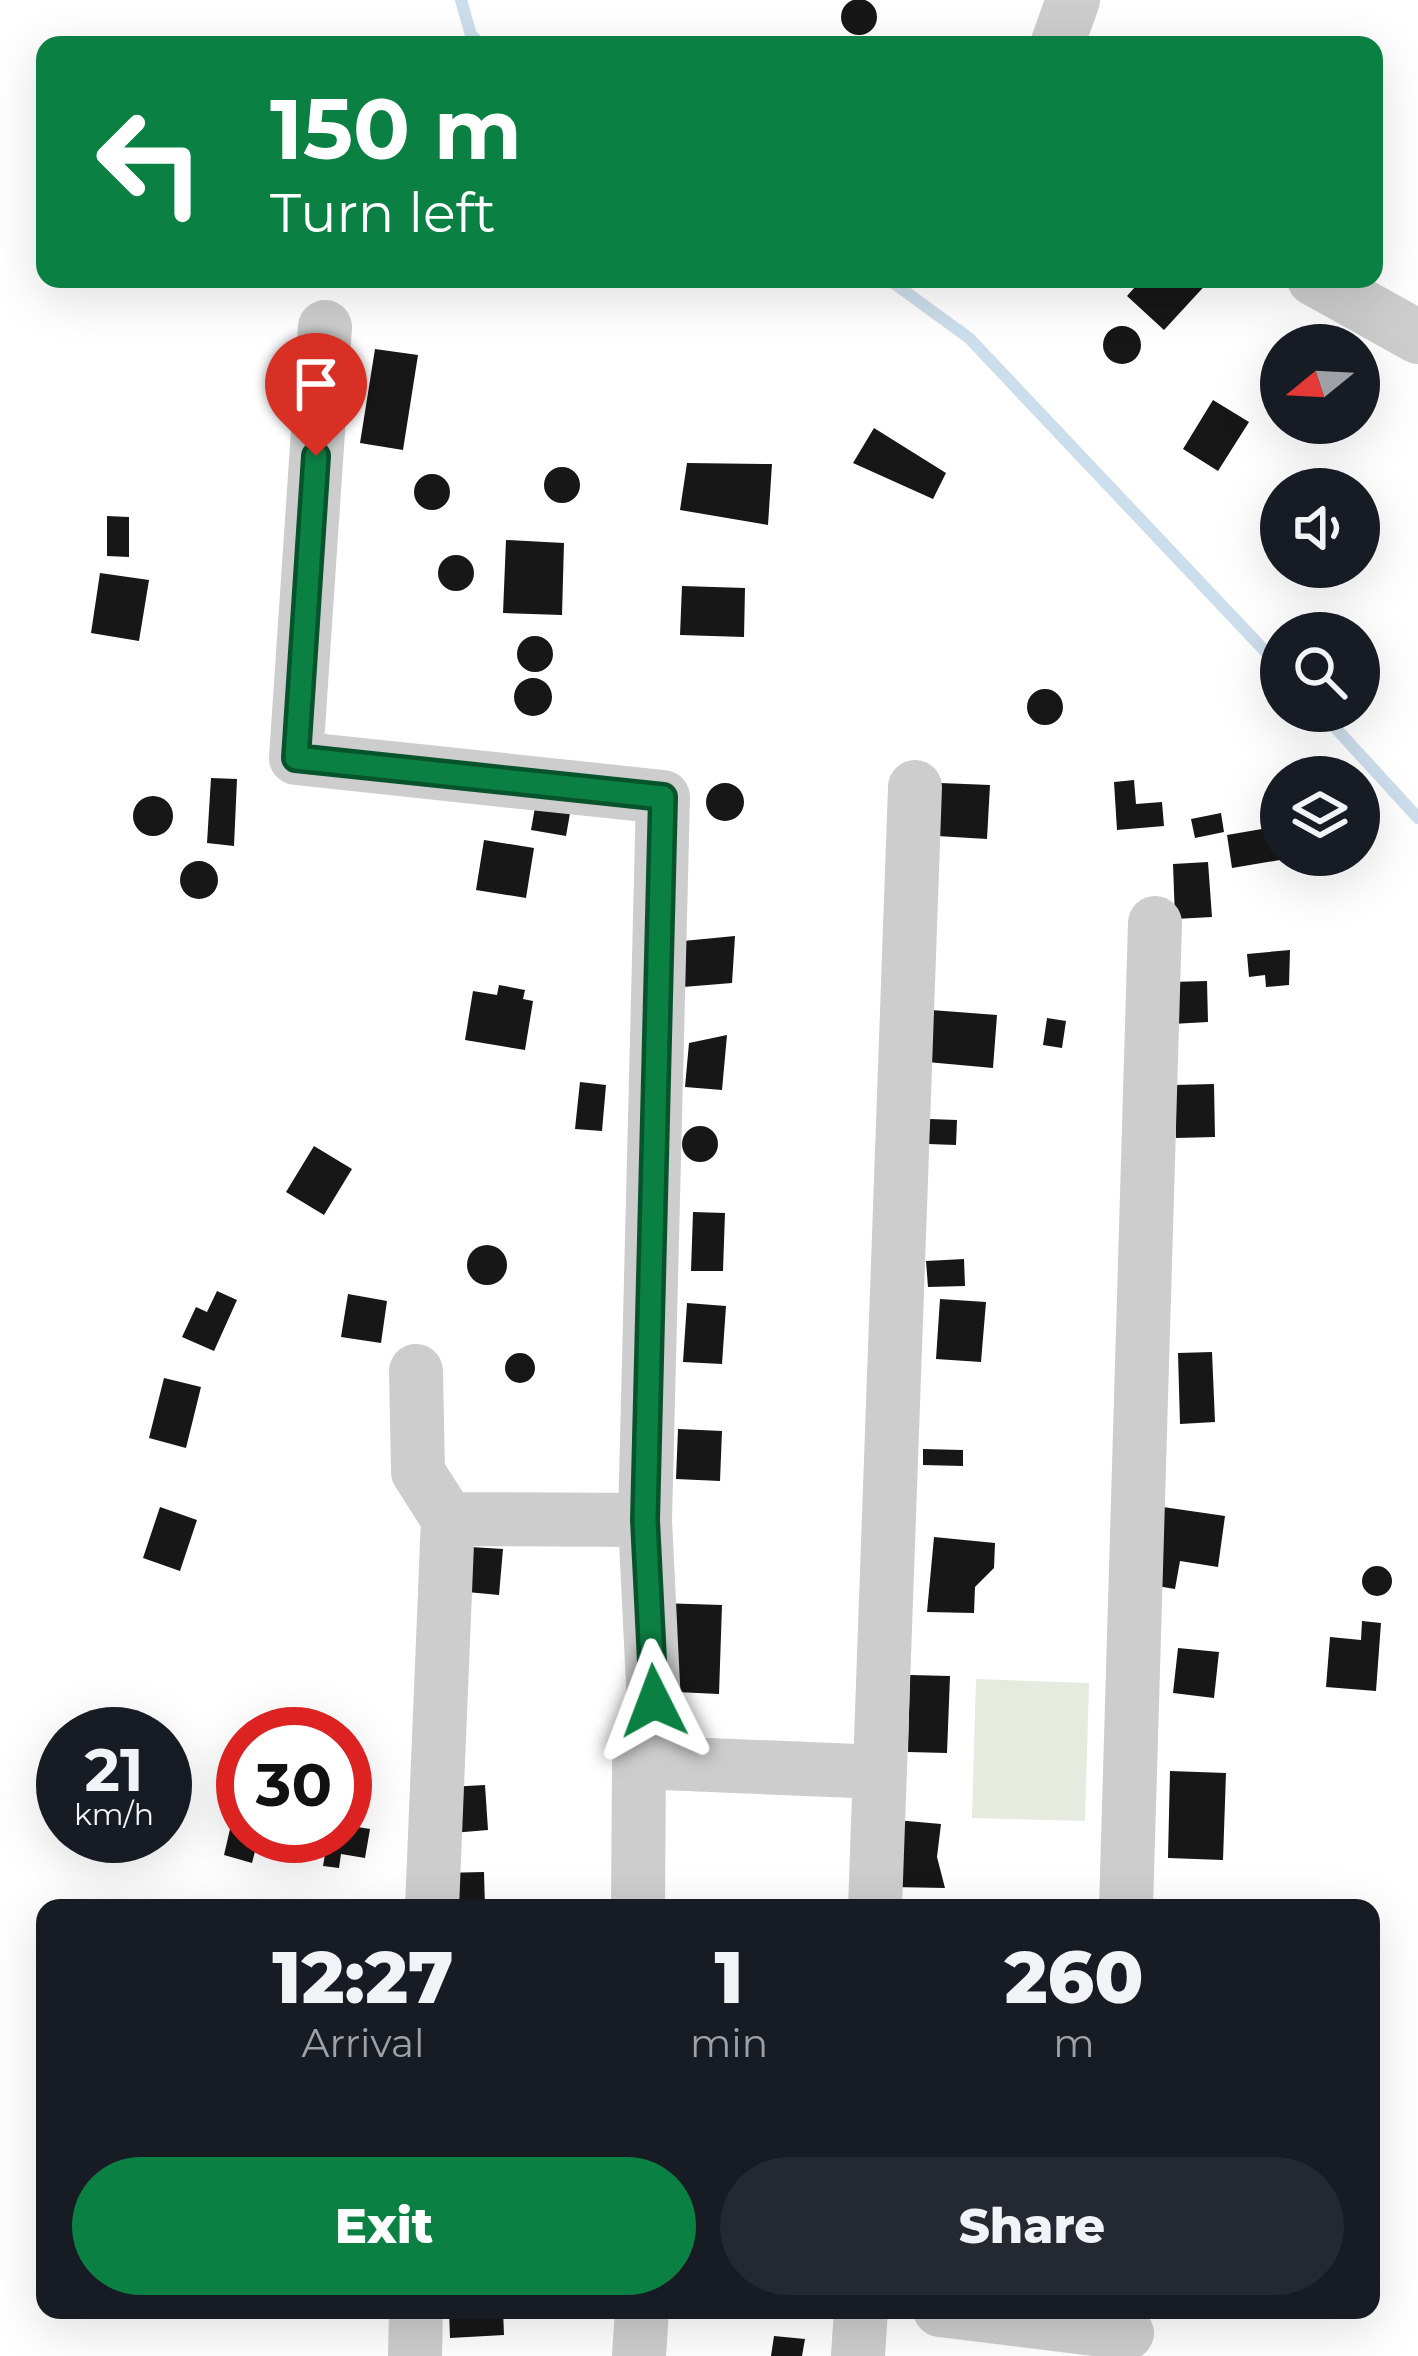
<!DOCTYPE html>
<style>
body{margin:0;font-family:Montserrat,sans-serif;background:#242831;color:#f1f3f6;height:100vh;display:flex;flex-direction:column;font-size:45px;white-space:nowrap}
*{box-sizing:border-box;margin:0}
p{font-size:39px;color:#9ea1a6}
.icon{flex:none;width:66px;height:66px;fill:none;stroke:currentColor;stroke-width:2;stroke-linecap:round;stroke-linejoin:round}
.map{position:relative;flex:1;overflow:hidden}
.drawer{position:absolute;left:36px;top:1899px;width:1344px;height:420px;display:flex;flex-direction:column;background:#171b24;border-radius:24px;box-shadow:0 12px 48px #0002}
.drawer>*{flex:none}
.banner{position:absolute;left:36px;top:36px;width:1347px;height:252px;border-radius:24px;box-shadow:0 12px 48px #0002;background:#0b8043;color:#fff;overflow:hidden}
.needle{width:78px;rotate:252deg}
.controls{position:absolute;left:1260px;top:324px;display:grid;gap:24px}
.controls a{display:grid;place-items:center;width:120px;height:120px;border-radius:50%;background:#171b24;box-shadow:0 12px 48px #0002;font-size:60px}
.speed{position:absolute;left:36px;top:1707px;display:flex;gap:24px;font-size:60px;font-weight:700;text-align:center}
.speed>*{display:grid;place-content:center;width:156px;height:156px;border-radius:50%;background:#171b24;box-shadow:0 12px 48px #0002;line-height:1}
.speed small{font-size:30px;font-weight:400}
.speed .limit{border:18px solid #d22;background:#fff;color:#111}
.pin{position:absolute;display:grid;place-items:center;width:102px;height:102px;color:#fff;margin:-123px -51px;border-radius:50% 50% 50% 0;rotate:-45deg;box-shadow:0 0 12px #0007}
.pin .icon{rotate:45deg}
.me{position:absolute;width:132px;margin:-66px;rotate:357deg;stroke-linejoin:round;filter:drop-shadow(0 0 9px #0008)}
.turn{display:flex;align-items:center;gap:42px;height:252px;padding:0 36px;font-size:54px}
.turn .icon{width:156px;height:156px;stroke-width:2.5}
.turn b{display:block;font-size:84px;line-height:102px}
.eta{display:flex;justify-content:space-evenly;align-items:center;height:204px;text-align:center}
.eta b{font-size:72px;font-weight:800;line-height:84px}
.action{display:flex;gap:24px;margin-top:auto;padding:24px 36px}
.action a{flex:1;height:138px;border-radius:72px;background:#0b8043;color:#fff;font-size:48px;font-weight:800;line-height:138px;text-align:center}
.action a+a{background:#242831;color:#f1f3f6}
.map>svg:first-child{display:block}
.green{fill:#e5ecdf}
.lines{fill:none;stroke-linecap:round;stroke-linejoin:round}
.stream{stroke:#ccddeb;stroke-width:12}
.building{fill:#171717}
.minor{stroke:#cdcdcd;stroke-width:54}
.route-casing{stroke:#07532c;stroke-width:30}
.route{stroke:#0b8043;stroke-width:21}
</style>
<div class="map">
<svg width="1418" height="2356" viewBox="0 0 1418 2356">
<rect width="100%" height="100%" fill="#fff"/>
<path class="green" d="M976,1679L1089,1683L1085,1821L972,1818Z"/>
<g class="lines">
<path class="stream" d="M461,0L471,35L482,45
M888,279L969,338L1281,668
M1320,711L1418,818"/>
</g>
<path class="building" d="M841 17a18 18 0 1 1 36 0a18 18 0 1 1-36 0Z
M1142,279H1211L1164,330L1127,296Z
M1103 345a19 19 0 1 1 38 0a19 19 0 1 1-38 0Z
M375,349L418,355L403,450L360,443Z
M1213,400L1249,422L1218,471L1183,449Z
M874,428L946,473L933,499L853,463Z
M687,463L772,464L768,525L680,510Z
M544 485a18 18 0 1 1 36 0a18 18 0 1 1-36 0Z
M414 492a18 18 0 1 1 36 0a18 18 0 1 1-36 0Z
M107,516L129,517V557L107,556Z
M506,540L564,543L562,615L503,613Z
M438 573a18 18 0 1 1 36 0a18 18 0 1 1-36 0Z
M100,573L149,580L139,641L91,633Z
M682,586L745,588L744,637L680,635Z
M517 654a18 18 0 1 1 36 0a18 18 0 1 1-36 0Z
M514 697a19 19 0 1 1 38 0a19 19 0 1 1-38 0Z
M1027 707a18 18 0 1 1 36 0a18 18 0 1 1-36 0Z
M211,778L237,779L234,846L207,843Z
M1134,780L1136,804L1162,802L1164,826L1117,830L1114,782Z
M940,783L990,785L987,839L937,836Z
M706 802a19 19 0 1 1 38 0a19 19 0 1 1-38 0Z
M537,796L572,802L566,836L531,830Z
M133 816a20 20 0 1 1 40 0a20 20 0 1 1-40 0Z
M1221,813L1224,832L1195,838L1191,819Z
M1274,827L1280,860L1232,868L1227,835Z
M484,840L534,848L526,898L476,890Z
M180 880a19 19 0 1 1 38 0a19 19 0 1 1-38 0Z
M1208,862L1212,917L1175,919L1173,864Z
M735,936L732,983L683,987V941Z
M1290,950L1289,985L1266,987L1265,975L1249,977L1247,954Z
M1207,981L1208,1022L1172,1024L1171,982Z
M499,985L525,990L523,999L533,1001L525,1050L465,1040L473,991L497,995Z
M931,1010L997,1015L993,1068L927,1062Z
M1047,1018L1066,1021L1062,1048L1043,1045Z
M727,1035L722,1090L685,1087L689,1043Z
M580,1082L606,1085L602,1131L575,1129Z
M1214,1084L1215,1137L1176,1138L1174,1085Z
M930,1119L957,1120L956,1145L928,1144Z
M682 1144a18 18 0 1 1 36 0a18 18 0 1 1-36 0Z
M314,1146L352,1169L324,1215L286,1192Z
M693,1212L725,1213L723,1271H691Z
M467 1265a20 20 0 1 1 40 0a20 20 0 1 1-40 0Z
M964,1259L965,1286L928,1287L926,1261Z
M217,1291L237,1300L214,1351L182,1337L196,1307L207,1312Z
M348,1294L387,1301L381,1343L341,1337Z
M940,1299L986,1302L981,1362L936,1359Z
M687,1303L726,1306L722,1364L683,1362Z
M1212,1352L1215,1422L1180,1424L1178,1353Z
M505 1368a15 15 0 1 1 30 0a15 15 0 1 1-30 0Z
M164,1378L201,1387L186,1448L149,1438Z
M678,1429L722,1431L720,1481L676,1479Z
M923,1449L963,1450V1466L923,1465Z
M160,1507L197,1520L180,1571L143,1558Z
M1163,1507L1225,1516L1218,1567L1180,1561L1175,1589L1151,1585Z
M934,1537L995,1543L994,1568L975,1587L974,1613L927,1612Z
M471,1547L503,1549L499,1595L467,1592Z
M1362 1581a15 15 0 1 1 30 0a15 15 0 1 1-30 0Z
M659,1603L722,1605L719,1694L655,1691Z
M1362,1621L1381,1623L1376,1691L1326,1687L1330,1637L1361,1640Z
M1178,1648L1219,1652L1214,1698L1173,1693Z
M910,1675L950,1676L947,1753L908,1752Z
M1170,1771L1226,1773L1223,1860L1168,1858Z
M485,1785L488,1830L452,1833L448,1787Z
M236,1803L243,1805V1836H259L252,1863L224,1855Z
M896,1820L941,1824L937,1857L945,1888L892,1887Z
M345,1825L370,1829L365,1858L341,1854L339,1868L323,1866L328,1836H345Z
M484,1872L485,1908H442V1873Z
M449,2310H503L504,2335L450,2338Z
M774,2336L805,2339L802,2356H771Z"/>
<g class="lines">
<path class="minor" d="M1057,45L1073,0
M1314,279L1418,337
M325,327L296,758L663,797L645,1520L656,1746L639,1762L638,1908
M416,1371L418,1472L448,1519L645,1520
M639,1762L880,1772
M432,1908L448,1519
M875,1908L915,787
M1126,1908L1155,923
M940,2310L1127,2333
M415,2356L416,2310
M639,2356L642,2310
M858,2356L861,2310"/>
</g>
<g class="lines">
<g class="route-casing">
<path id="route" d="M316,456L296,758L663,797L645,1520L654,1701"/>
</g>
<use href="#route" class="route"/>
</g>
</svg>
<div class="controls">
<a><svg class="needle" viewBox="-14 -14 28 28"><path d="M0-13l5 13h-10z" fill="#e53935"/><path d="M0 13l5-13h-10z" fill="#9ea1a6"/></svg></a>
<a><svg class="icon" aria-label="sound" viewBox="0 0 24 24"><path d="M4 9h4l5-4v14l-5-4H4zM17 9q2 3 0 6"/></svg></a>
<a><svg class="icon" aria-label="search" viewBox="0 0 24 24"><circle cx="10" cy="10" r="6"/><path d="M15 15l6 6"/></svg></a>
<a><svg class="icon" aria-label="layers" viewBox="0 0 24 24"><path d="M12 4l9 5-9 5-9-5zM3 14l9 5 9-5"/></svg></a>
</div>
<div class="speed"><div>21<small>km/h</small></div><div class="limit">30</div></div>
<div class="pin" style="left:316px;top:456px;background:#d93025"><svg class="icon" aria-label="arrive" viewBox="0 0 24 24"><path d="M6 21V4h12l-3 4 3 4H6"/></svg></div>
<svg class="me" style="left:654px;top:1701px" viewBox="-20 -20 40 40"><path d="M0-17L14 15 0 8-14 15z" fill="#0b8043" stroke="#fff" stroke-width="4"/></svg>
<div class="banner">
<div class="turn"><svg class="icon" aria-label="left" viewBox="0 0 24 24"><path d="M17 20v-9H6M10 6l-5 5 5 5"/></svg><div><b>150 m</b>Turn left</div></div>
</div>
<section class="drawer">
<div class="eta">
<div><b>12:27</b><p>Arrival</p></div>
<div><b>1</b><p>min</p></div>
<div><b>260</b><p>m</p></div>
</div>
<div class="action"><a>Exit</a><a>Share</a></div>
</section>
</div>
